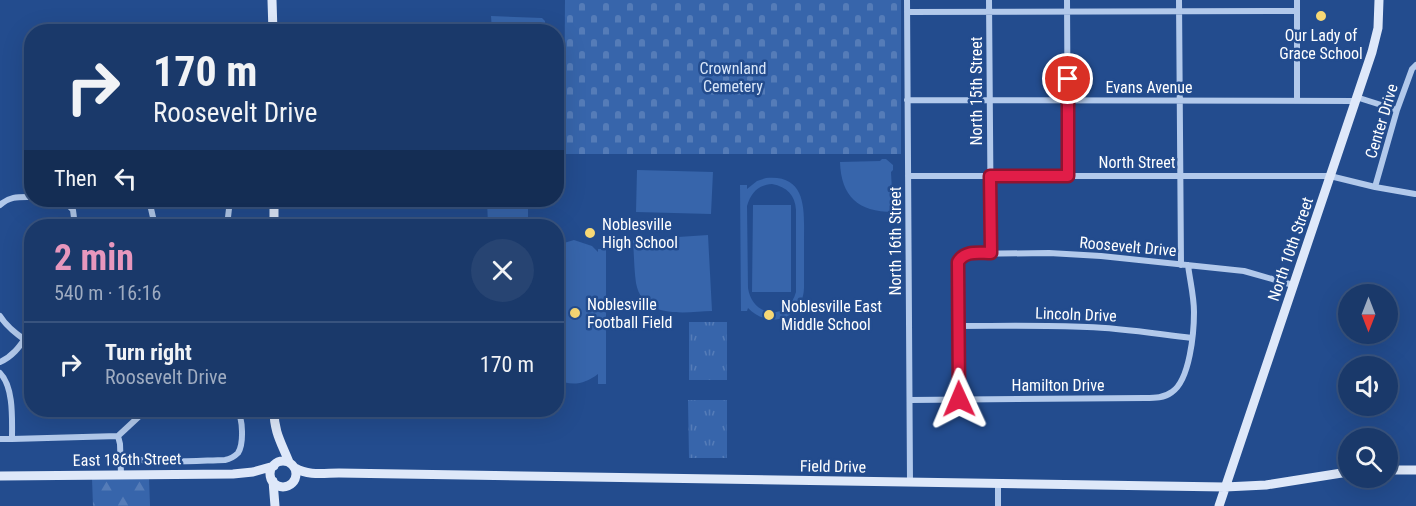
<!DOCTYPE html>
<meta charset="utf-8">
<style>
body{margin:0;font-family:"Roboto Condensed",sans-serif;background:#274472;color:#f1f3f6;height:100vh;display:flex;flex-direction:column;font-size:22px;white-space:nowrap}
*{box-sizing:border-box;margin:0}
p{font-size:20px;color:#9facc1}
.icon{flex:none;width:33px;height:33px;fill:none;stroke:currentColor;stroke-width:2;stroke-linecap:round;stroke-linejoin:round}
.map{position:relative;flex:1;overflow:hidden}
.panel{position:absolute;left:24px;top:219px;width:540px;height:198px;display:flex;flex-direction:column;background:#1a396a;border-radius:24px;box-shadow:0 6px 24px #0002,0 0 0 2px #38537e}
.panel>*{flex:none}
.hud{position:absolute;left:24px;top:24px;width:540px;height:183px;border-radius:24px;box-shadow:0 6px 24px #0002,0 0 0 2px #38537e;background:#1a396a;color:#f1f3f6;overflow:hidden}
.needle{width:39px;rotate:180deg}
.buttons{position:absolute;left:1338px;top:284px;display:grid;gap:12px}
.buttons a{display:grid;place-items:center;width:60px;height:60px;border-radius:50%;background:#1a396a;box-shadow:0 6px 24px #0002,0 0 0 2px #38537e;font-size:30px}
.pin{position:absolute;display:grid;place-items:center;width:51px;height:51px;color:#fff;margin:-26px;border:3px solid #fff;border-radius:50%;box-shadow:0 2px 6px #0007}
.me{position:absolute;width:66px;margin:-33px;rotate:359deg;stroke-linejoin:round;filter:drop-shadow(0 0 4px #0008)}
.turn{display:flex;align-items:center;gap:21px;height:126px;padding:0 30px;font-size:27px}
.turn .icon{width:78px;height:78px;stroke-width:2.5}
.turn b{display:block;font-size:42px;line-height:51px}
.then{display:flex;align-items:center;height:57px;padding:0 30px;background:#0003;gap:12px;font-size:22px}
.round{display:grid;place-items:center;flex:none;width:63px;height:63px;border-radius:32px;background:#274472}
.headline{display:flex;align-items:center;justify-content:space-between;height:102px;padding:0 30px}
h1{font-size:36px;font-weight:700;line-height:45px;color:#e797bd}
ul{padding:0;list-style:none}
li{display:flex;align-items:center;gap:18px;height:84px;padding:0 30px;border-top:2px solid #38537e}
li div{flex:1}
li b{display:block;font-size:22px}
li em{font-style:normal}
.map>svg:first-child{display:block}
.forest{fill:url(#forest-firs)}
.cemetery{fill:url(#cemetery-stones)}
.park{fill:url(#park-tufts)}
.pitch{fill:#3765ab;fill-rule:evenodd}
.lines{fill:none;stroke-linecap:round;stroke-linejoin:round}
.street{stroke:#b2c9eb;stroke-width:6}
.secondary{stroke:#dee8f9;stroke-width:9}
.route-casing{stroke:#92132f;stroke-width:15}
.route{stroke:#e11d48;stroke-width:10}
.poi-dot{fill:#f7d875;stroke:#234c8e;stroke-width:2}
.labels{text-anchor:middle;stroke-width:5;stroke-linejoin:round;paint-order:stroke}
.poi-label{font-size:16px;fill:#fff;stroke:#234c8e;text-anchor:start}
.park-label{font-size:16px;fill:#d7e5f8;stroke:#234c8e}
.street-label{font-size:16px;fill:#fff;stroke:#234c8e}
</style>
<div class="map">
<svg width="1416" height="506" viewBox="0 0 1416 506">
<defs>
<pattern id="forest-firs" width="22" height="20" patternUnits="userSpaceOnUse" patternTransform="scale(1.5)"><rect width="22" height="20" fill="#3765ab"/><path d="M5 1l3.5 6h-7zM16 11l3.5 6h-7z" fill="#557cb8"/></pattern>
<pattern id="cemetery-stones" width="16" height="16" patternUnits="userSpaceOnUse" patternTransform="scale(1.5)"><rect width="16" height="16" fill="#3765ab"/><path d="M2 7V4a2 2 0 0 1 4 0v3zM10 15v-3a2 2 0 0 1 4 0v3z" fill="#557cb8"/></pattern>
<pattern id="park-tufts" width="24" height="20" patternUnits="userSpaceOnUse" patternTransform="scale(1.5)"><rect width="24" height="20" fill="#3765ab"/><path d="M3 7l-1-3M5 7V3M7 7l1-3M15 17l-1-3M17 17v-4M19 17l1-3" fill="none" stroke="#557cb8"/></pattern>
</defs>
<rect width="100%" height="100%" fill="#234c8e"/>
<path class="forest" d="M92,478H149L150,506H93Z"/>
<path class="cemetery" d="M565,0H901V154H564Z"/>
<path class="park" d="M689,322H727V380H689Z
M688,400H727V458H689Z"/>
<path class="pitch" d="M491,16L542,18L545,21V31H492Z
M882,159H886L893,165V170L891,172L893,212C858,212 841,196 840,162L880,161Z
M637,170L713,172L711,214L636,212Z
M766,178C808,174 804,212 804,240C804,256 804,272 804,288C803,319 769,330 748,308L747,311H741L740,185H747V189L757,181ZM772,184C787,187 795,195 796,210V292C788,322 752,317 748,288L747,206C751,193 758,185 772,184Z
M487,200H528V226H488Z
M753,205H791V292H752Z
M708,235L712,311C685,312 643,320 636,283C634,269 634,254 633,240Z
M574,240L592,246L598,252V249H606V384H598V374C585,384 571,387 557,379V245Z"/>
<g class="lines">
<path class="street" d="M907,0L910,482
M989,0L991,253
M1067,0L1068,176
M1179,0L1181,265
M1297,0V101
M907,12L1297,11
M1356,97L1397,110
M907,100L1355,101
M908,176H1330L1375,187L1415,194
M1375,187L1397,110L1412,69L1416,65
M63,200L73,210L75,226
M149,200L155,226
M0,205C10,196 19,197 32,197
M227,226L230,200
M0,316C6,326 15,333 25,340
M958,326C1001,326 1044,325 1087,327C1122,328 1157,334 1192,338
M0,362C16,355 22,342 32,329
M0,373C14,387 12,420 12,439H0
M959,399L958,265L960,258L965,254L1049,253L1101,256L1244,271L1293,285
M910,400L1145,398C1155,398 1164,398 1172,392C1190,380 1194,332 1194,312C1194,296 1190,281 1188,265
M118,436L146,410
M118,436L120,444L121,474
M12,439L118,436
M121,457C154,464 190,461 225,460C230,459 234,457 238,453C244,444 243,418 237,410
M998,506V484"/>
<path class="secondary" d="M272,0L273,32
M274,200V226
M274,410C274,432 281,442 289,462
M270 474a13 13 0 1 1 26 0a13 13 0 1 1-26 0Z
M295,468C309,476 324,473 339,473L1225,487L1266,485L1348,472
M1388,470H1416
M0,476L233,474L253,472L274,466
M273,481L275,506
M1219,506L1372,52L1378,28L1379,0"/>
</g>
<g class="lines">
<g class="route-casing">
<path id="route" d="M959,399L958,262C965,250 978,253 991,253L990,176H1068V79"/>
</g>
<use href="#route" class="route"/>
</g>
<g class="poi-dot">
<circle cx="1321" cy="16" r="6"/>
<circle cx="590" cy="233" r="6"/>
<circle cx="575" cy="313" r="6"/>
<circle cx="769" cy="315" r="6"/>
</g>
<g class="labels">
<g class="poi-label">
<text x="1321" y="41" text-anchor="middle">Our Lady of<tspan x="1321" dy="18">Grace School</tspan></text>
<text x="602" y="230">Noblesville<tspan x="602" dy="18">High School</tspan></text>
<text x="587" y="310">Noblesville<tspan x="587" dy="18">Football Field</tspan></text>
<text x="781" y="312">Noblesville East<tspan x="781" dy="18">Middle School</tspan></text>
</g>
<g class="park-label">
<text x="733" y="74">Crownland<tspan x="733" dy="18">Cemetery</tspan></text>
</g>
<g class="street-label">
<text x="1149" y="93">Evans Avenue</text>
<text transform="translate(976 91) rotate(-90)" y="6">North 15th Street</text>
<text transform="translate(1381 121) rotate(-73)" y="6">Center Drive</text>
<text x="1137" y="168">North Street</text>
<text transform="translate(895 241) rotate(-90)" y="6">North 16th Street</text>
<text transform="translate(1128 246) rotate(5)" y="6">Roosevelt Drive</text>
<text transform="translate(1290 249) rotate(-71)" y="6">North 10th Street</text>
<text transform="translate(1076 314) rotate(2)" y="6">Lincoln Drive</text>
<text x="1058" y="391">Hamilton Drive</text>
<text transform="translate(127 459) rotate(-1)" y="6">East 186th Street</text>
<text transform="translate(833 466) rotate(1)" y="6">Field Drive</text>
</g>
</g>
</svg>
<div class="buttons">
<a><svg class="needle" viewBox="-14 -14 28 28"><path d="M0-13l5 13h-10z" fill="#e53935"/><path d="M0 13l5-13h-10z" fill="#9facc1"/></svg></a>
<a><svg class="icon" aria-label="sound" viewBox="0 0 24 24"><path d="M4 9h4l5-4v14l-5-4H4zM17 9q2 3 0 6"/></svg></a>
<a><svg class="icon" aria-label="search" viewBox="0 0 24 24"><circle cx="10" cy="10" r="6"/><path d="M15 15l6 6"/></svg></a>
</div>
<div class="pin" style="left:1068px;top:79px;background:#d93025"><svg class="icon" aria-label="arrive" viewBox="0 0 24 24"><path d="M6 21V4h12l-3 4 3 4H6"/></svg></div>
<svg class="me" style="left:959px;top:399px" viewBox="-20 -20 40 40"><path d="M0-17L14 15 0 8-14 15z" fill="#e11d48" stroke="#fff" stroke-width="4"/></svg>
<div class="hud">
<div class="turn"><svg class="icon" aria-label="right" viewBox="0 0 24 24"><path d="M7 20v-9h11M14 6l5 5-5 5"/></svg><div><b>170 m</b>Roosevelt Drive</div></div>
<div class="then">Then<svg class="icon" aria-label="left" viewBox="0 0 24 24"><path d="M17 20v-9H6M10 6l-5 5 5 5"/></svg></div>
</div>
<section class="panel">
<div class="headline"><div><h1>2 min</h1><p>540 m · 16:16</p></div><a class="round"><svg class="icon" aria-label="close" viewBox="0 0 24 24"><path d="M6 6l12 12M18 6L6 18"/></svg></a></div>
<ul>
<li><svg class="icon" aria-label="right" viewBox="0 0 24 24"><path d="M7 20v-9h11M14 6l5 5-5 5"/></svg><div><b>Turn right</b><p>Roosevelt Drive</p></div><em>170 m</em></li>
</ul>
</section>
</div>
